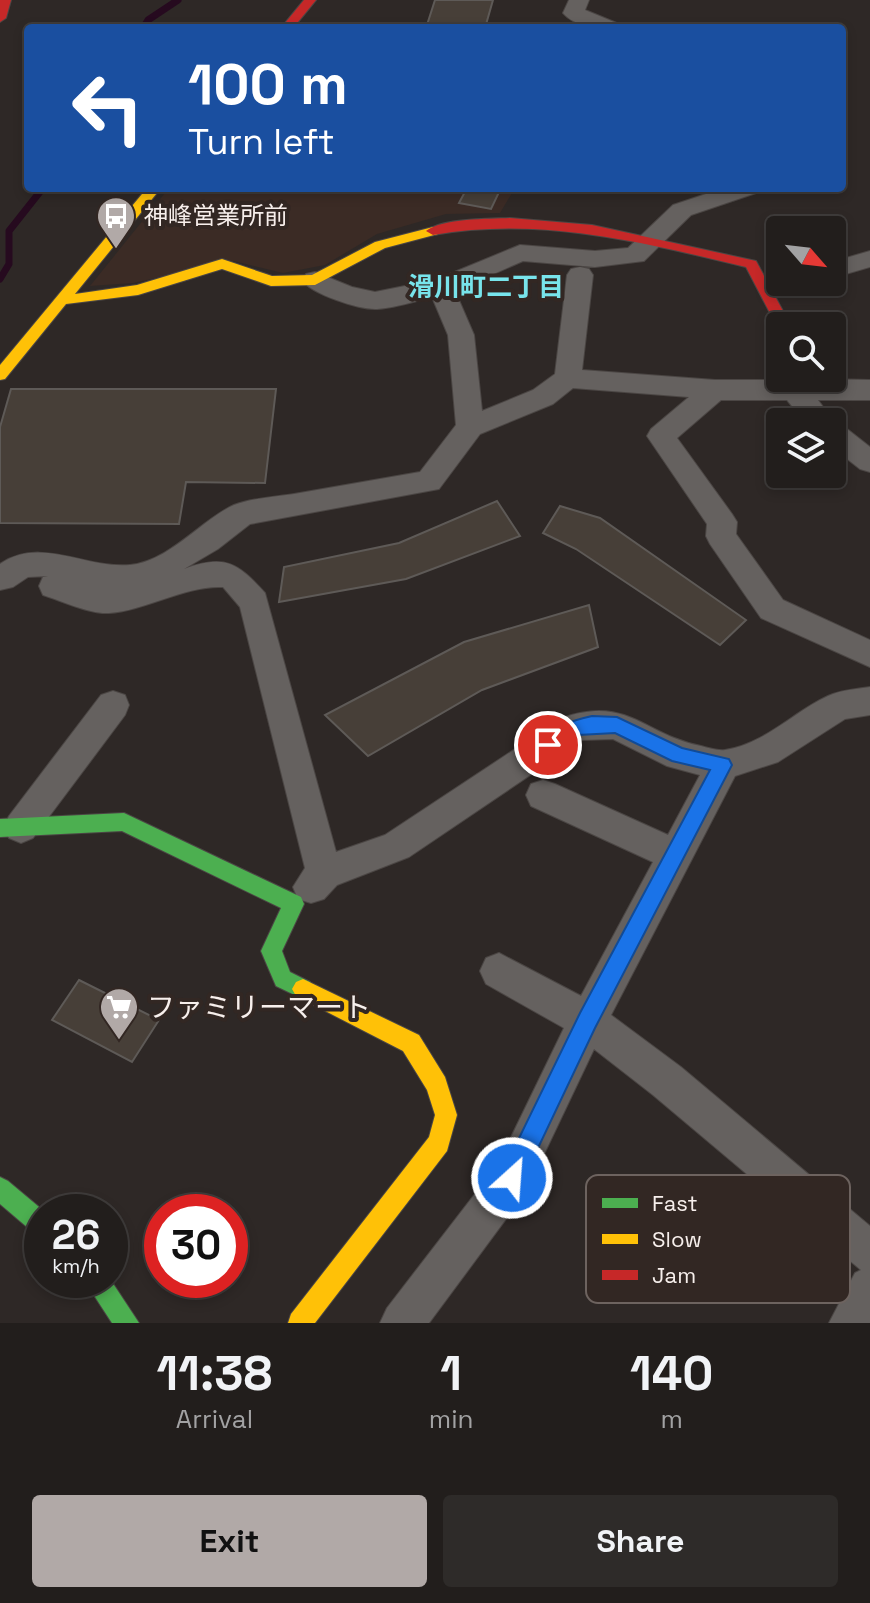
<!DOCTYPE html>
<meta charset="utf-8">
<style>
body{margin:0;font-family:"Space Grotesk","Noto Sans JP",sans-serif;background:#2e2b29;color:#f1f3f6;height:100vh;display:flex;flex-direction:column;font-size:30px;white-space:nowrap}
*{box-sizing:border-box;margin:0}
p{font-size:26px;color:#a2a2a3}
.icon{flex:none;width:44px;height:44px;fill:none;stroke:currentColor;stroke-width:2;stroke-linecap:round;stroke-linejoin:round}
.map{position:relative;height:1323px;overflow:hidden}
.sheet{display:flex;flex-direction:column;background:#221e1c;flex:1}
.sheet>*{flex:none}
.banner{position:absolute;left:24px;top:24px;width:822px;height:168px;border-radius:8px;box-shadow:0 4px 12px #0003,0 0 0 2px #3f3c3b;background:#1a4fa0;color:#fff;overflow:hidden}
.needle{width:52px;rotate:118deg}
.fabs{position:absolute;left:766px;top:216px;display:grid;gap:16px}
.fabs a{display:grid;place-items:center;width:80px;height:80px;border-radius:8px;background:#221e1c;box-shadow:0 4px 12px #0003,0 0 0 2px #3f3c3b;font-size:40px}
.speed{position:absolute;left:24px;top:1194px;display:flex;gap:16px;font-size:40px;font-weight:700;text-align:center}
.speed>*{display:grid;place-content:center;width:104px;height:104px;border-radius:50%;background:#221e1c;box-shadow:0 4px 12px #0003,0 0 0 2px #3f3c3b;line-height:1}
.speed small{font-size:20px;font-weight:400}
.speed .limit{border:12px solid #d22;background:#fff;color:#111}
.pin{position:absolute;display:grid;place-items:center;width:68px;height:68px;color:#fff;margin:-34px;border:4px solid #fff;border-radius:50%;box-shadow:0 2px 8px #0007}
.me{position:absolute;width:88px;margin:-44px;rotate:26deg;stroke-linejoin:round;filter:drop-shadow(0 0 6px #0008)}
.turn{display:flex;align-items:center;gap:28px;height:168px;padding:0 32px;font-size:36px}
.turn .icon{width:104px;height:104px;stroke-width:2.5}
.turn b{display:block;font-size:56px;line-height:68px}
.eta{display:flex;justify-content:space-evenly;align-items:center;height:136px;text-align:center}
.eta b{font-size:48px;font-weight:700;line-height:56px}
.primary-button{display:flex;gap:16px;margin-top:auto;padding:16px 32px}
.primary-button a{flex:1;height:92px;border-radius:8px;background:#b1a9a7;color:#111;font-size:32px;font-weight:700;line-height:92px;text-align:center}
.primary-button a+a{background:#2e2b29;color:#f1f3f6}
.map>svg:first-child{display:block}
.built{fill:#3b2b25}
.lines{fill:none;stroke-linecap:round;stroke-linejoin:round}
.stream{stroke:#260a1f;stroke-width:7}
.building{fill:#473f38;stroke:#5e5a57;stroke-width:2}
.street-casing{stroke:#4b4644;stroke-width:2}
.fast-casing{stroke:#4b4644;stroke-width:2}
.slow-casing{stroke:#4b4644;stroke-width:2}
.jam-casing{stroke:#4b4644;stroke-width:2}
.street{fill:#65615f;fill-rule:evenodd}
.fast{fill:#4caf50;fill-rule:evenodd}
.slow{fill:#ffc107;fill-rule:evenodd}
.jam{fill:#c62828;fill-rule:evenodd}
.route{fill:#1a73e8;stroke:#114b97;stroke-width:2}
.labels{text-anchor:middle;stroke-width:8;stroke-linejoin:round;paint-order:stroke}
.far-poi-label{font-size:24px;fill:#f7efec;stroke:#322723;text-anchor:start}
.far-neighbourhood-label{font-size:26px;font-weight:bold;fill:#78e4eb;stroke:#322723}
.poi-label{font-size:28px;fill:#f7efec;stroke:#322723;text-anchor:start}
.key{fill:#322723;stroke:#6d635f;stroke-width:2}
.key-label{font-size:22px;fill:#f7efec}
</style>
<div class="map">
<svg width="870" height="1323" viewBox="0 0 870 1323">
<rect width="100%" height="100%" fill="#2e2826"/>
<path class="built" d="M169,188H515L500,213L446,214L377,234L325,265L283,273L234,261L133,283L90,286Z"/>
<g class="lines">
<path class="stream" d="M143,28L148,20L178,0
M0,279L9,264V231L43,188"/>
</g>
<path class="building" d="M435,0H493L485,28H426Z
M467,188H501L491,209L459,203Z
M11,389H276L265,483L186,482L179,524L0,523V427Z
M497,501L520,536L406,579L279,602L284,567L399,543Z
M560,506L600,518L746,620L720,645L576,549L543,533Z
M589,605L598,647L482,690L368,756L325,715L464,642Z
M79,980L159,1020L132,1062L52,1020Z"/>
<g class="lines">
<g class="street-casing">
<path id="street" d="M569,0H589L585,10L619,24L623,28C602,28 577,29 563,13Z
M724,188H760L756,193L691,215L644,261L595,267L523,261L455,291L474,335L482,411L533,390L555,374L567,275L571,269L580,267L589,269L593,275L582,370L715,380H779L780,375V378L870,380V400H818L834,422L842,425L870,447V472L860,469L832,447V422H805L787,400H721L677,438L732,514L737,522L736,534L783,600L870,640V667L761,618L710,544L706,536L707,524L647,436L651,429L689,397L573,388L553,404L480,434L439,489L250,524L218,549L184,569C225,554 238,563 265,593L336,852L385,835L562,718C628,695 644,735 701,746C709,748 718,751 725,750C765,744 793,712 828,696C841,690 856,689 870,687V715L845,719L778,762L735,776L611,1015L681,1067L870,1226V1323H829L855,1273L861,1270L653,1095L594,1049L526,1192L429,1323H380L387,1308L498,1164L564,1028L486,984L480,971L486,958L499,953L581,996L653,862L531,806L526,795L531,784L543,780L555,784L668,835L700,775L667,766L613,739L582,740L409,857L337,885L324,899L311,903L298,899L293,887L305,868L240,607L223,587C186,585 147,610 109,613C89,614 62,601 43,595L39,586L43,577L48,576L28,577L13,587L0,590V564C41,536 85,569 130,565C170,561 202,519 234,505C252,498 275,497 294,494C336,487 378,479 420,472L456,425L448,335L432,297C415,301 395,308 377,309C360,310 311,294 302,280L306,274L315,272L352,287L375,292L435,280L520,245L595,251L628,248L673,205Z
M870,251V267L832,278V262Z
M113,691L125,695L129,705L125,715L33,838L21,843L9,838L4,827L9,816L101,695Z"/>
</g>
<g class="fast-casing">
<path id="fast" d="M124,813L301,897L304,904L282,951L290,972L310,982L314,989L310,996L303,999L276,986L261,951L281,908L122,831L0,837V819Z
M0,1177L8,1181L45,1212H42V1237L34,1233L0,1204Z
M110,1279L139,1323H112L84,1280Z"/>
</g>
<g class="slow-casing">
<path id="slow" d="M147,188H161L75,294L137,285L222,259L272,276L312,275L375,242L433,227L440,231L438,234L385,248L315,285L271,286L222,269L138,295L66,304L5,379L0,380V365Z
M303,979L419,1035L445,1077L457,1115L447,1151L315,1323H288L291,1314L429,1137L435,1115L427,1090L403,1051L296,996L292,989L296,982Z"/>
</g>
<g class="jam-casing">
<path id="jam" d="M0,0H11L6,18L0,22Z
M304,0H316L293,28H281Z
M510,218L592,225L756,261L784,313L787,326H780V332L775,331L770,313L746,267C642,242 539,216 433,235L426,231C443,218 488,219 510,218Z"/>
</g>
<use href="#street" class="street"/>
<use href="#fast" class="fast"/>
<use href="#slow" class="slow"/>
<use href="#jam" class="jam"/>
</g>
<path class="route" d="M592,716L617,717L682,748L729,759L732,765L595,1028L520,1186L512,1189L504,1186L500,1178L504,1169L580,1013L710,770L672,761L615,733L578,735L555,751H541L539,745C549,727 574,720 592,716Z"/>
<defs>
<g id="bus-pin" transform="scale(2)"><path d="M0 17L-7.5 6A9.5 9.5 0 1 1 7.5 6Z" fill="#b1a9a7" stroke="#322723"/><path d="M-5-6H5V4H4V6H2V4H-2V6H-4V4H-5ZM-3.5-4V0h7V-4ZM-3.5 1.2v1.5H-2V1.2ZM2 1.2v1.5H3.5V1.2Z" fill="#fff"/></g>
<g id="supermarket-pin" transform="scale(2)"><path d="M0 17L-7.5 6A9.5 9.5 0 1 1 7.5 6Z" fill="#b1a9a7" stroke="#322723"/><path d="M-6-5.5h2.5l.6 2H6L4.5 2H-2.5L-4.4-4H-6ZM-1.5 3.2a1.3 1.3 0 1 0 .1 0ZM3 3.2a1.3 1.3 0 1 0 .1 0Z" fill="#fff"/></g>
</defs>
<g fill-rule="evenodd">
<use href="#bus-pin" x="116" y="216"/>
<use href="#supermarket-pin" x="119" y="1007"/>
</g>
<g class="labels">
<g class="far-poi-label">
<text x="144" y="224">神峰営業所前</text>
</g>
<g class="far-neighbourhood-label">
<text x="486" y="296">滑川町二丁目</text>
</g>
<g class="poi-label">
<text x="147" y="1017">ファミリーマート</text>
</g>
</g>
<rect x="586" y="1175" width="264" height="128" rx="12" class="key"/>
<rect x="602" y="1198" width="36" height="10" fill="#4caf50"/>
<rect x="602" y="1234" width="36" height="10" fill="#ffc107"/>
<rect x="602" y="1270" width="36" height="10" fill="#c62828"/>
<g class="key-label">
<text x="652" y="1211">Fast</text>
<text x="652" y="1247">Slow</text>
<text x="652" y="1283">Jam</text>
</g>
</svg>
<div class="fabs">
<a><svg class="needle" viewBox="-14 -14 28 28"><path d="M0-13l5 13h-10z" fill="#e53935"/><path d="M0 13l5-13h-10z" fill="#a2a2a3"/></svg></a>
<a><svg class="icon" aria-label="search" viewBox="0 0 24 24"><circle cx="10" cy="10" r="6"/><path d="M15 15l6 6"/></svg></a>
<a><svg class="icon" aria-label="layers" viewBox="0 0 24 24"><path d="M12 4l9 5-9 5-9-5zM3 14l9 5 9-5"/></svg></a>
</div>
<div class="speed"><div>26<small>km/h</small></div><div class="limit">30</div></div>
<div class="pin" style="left:548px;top:745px;background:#d93025"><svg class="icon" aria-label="arrive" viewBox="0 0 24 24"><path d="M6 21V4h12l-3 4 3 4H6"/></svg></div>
<svg class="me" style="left:512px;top:1178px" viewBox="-20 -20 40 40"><circle r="17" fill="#1a73e8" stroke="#fff" stroke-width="3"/><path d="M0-11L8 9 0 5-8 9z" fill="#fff"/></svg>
<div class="banner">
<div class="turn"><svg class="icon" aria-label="left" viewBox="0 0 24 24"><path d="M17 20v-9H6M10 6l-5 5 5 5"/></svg><div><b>100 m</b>Turn left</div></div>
</div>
</div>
<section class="sheet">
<div class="eta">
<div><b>11:38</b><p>Arrival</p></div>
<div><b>1</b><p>min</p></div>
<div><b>140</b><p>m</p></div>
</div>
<div class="primary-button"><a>Exit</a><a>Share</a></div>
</section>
